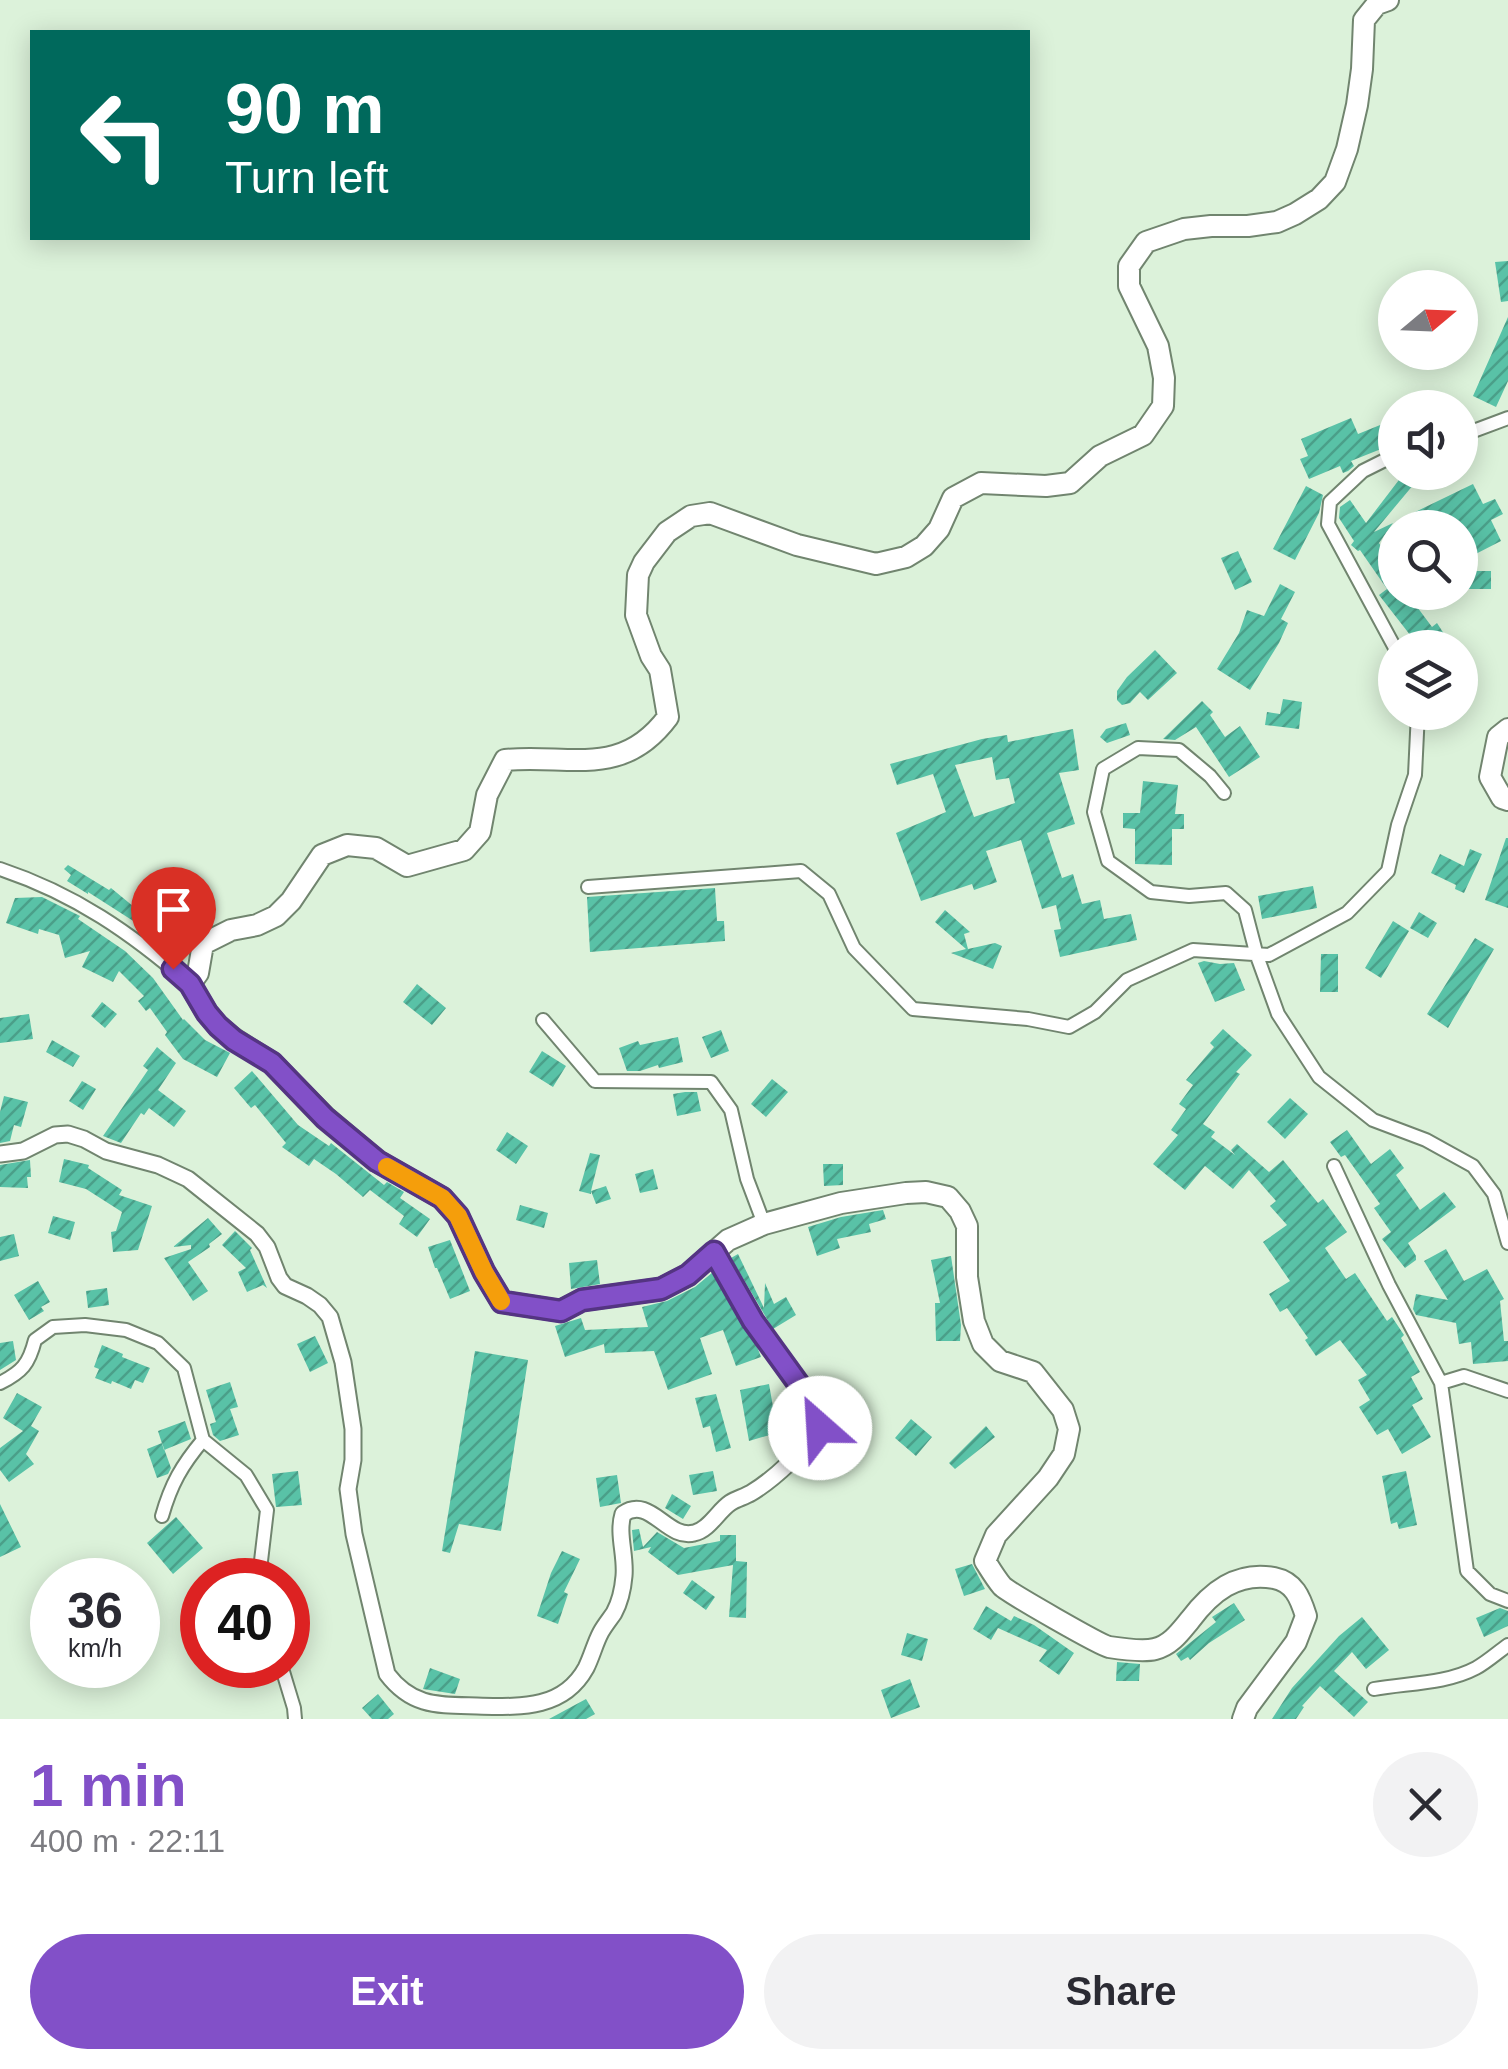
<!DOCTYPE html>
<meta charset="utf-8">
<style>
body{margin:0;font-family:Helvetica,sans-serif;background:#f2f2f3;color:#2b2b33;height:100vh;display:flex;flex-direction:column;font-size:38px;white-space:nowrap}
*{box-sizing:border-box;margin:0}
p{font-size:32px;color:#7c7c81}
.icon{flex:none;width:55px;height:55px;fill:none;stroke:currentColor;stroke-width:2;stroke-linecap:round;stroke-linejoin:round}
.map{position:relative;height:1719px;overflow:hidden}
.details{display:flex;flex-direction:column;background:#fff;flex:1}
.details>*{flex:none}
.guide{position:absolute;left:30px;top:30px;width:1000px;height:210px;border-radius:0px;box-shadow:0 5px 25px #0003;background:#00695c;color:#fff;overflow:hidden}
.needle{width:65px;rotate:71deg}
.fabs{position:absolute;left:1378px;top:270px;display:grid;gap:20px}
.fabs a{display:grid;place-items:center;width:100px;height:100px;border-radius:50%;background:#fff;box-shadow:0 5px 25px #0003;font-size:50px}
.speed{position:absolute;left:30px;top:1558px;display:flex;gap:20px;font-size:50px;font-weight:700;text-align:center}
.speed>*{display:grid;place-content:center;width:130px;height:130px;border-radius:50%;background:#fff;box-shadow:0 5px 25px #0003;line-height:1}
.speed small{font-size:25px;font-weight:400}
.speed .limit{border:15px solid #d22;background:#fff;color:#111}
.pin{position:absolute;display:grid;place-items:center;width:85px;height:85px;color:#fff;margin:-102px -42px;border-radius:50% 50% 50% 0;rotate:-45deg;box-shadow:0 0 10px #0007}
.pin .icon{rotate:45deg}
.me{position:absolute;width:110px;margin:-55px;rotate:334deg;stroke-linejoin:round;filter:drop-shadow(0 0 8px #0008)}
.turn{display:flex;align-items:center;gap:35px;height:210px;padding:0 30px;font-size:45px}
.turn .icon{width:130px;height:130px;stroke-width:2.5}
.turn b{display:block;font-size:70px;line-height:85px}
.round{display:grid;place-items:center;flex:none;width:105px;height:105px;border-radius:52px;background:#f2f2f3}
.head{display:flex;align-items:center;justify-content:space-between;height:170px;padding:0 30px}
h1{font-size:60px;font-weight:700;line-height:75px;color:#8250c8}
.primary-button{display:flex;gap:20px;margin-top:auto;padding:20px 30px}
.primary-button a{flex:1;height:115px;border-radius:60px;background:#8250c8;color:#fff;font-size:40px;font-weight:700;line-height:115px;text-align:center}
.primary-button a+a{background:#f2f2f3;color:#2b2b33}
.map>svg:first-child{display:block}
.building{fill:url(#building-hatch);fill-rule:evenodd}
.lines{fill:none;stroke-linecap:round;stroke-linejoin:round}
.minor-casing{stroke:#71856f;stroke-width:16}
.tertiary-casing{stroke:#71856f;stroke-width:19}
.primary-casing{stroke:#71856f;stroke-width:24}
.trunk-casing{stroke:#71856f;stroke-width:24}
.minor{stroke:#fff;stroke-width:12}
.tertiary{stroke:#fff;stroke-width:15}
.primary{stroke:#fff;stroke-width:20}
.trunk{stroke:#fff;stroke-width:20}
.route-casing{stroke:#543482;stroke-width:25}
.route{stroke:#8250c8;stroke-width:18}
.slow{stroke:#f59e0b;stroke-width:18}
</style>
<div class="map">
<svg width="1508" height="1719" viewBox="0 0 1508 1719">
<defs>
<pattern id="building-hatch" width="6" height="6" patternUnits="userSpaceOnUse" patternTransform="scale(2.5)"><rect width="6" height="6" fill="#59c2a7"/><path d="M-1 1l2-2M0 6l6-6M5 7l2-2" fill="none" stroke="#4a9f89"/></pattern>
</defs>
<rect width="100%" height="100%" fill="#dcf2da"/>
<path class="building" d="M1508,261V301L1501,302L1495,262Z
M1508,317V381L1496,407L1473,396Z
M1351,418L1358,434L1395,419V434L1378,441L1381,449L1351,461L1354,466L1348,471L1343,473L1340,466L1309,479L1300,459L1308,456L1301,439Z
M1405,472H1424L1374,532L1393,523L1379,543L1395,566V592H1406L1432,627L1437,623L1446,637L1432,648H1405L1414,640L1379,595L1387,589L1360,550L1358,551L1351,545L1354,541L1339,518L1340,507L1350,500L1366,523Z
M1473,484L1483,504L1495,499L1503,514L1491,520L1501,541L1460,562V528H1415L1409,515Z
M1306,486L1323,495L1319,513L1295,560L1273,549Z
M1238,551L1252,582L1235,590L1221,558Z
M1468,571H1491V589H1468Z
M1280,584L1295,592L1281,619L1288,623L1279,643L1250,690L1217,669L1239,633L1247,610L1264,616Z
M1155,650L1177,673L1148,700L1140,692L1130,703L1122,705L1117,700V691L1127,677Z
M1283,699L1302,702L1299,729L1265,725L1267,712L1280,714Z
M1202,701L1213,712L1210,715L1225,737L1240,726L1260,757L1229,777L1196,727L1175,740L1163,739Z
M1126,723L1130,735L1107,743L1100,737L1106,729Z
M1073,729L1079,770L1059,773L1075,824L1047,833L1062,878L1073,874L1082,904L1100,900L1104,919L1131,914L1137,940L1060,957L1054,930L1061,929L1056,905L1042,909L1021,840L986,851L997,882L974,890L972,884L921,901L896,833L946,812L933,774L897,785L890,764L982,739L1007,735L1008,742ZM992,757L996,780L1009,778L1015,803L974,817L955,765Z
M1143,781L1178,785L1175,814H1184V829H1172V865L1135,864V829L1123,828V813H1140Z
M1506,838H1508V908L1485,900Z
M1470,849L1482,854L1464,893L1455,889L1456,885L1431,873L1440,854L1464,866Z
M68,865L109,890L111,888L145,916L181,928L190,941L189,944L176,953L172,947L154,942L136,929L138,924L88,892V894L67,881L71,875L64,869Z
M1313,886L1317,908L1262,919L1258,896Z
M715,888L717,921H724L725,941L590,952L587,897Z
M42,897L80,916L78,919L125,951L153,978L183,1020L184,1019L205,1040L230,1053L217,1077L183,1059L165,1035L167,1032L150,1008L146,1011L138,1001L144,996L119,971L113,982L82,967L90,951L65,958L59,935L39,929L38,934L6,923L15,898Z
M945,910L970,932L964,934L968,949L995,943L1002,946L993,969L951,953L966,949L935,922Z
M1419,912L1437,923L1428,938L1410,928Z
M1393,921L1409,931L1381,978L1365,968Z
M1475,938L1494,949L1448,1028L1427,1014Z
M1321,954H1338V992H1320Z
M1204,961L1220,964L1234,963L1245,990L1215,1002L1198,963Z
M417,984L446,1008L432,1025L403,1002Z
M102,1002L117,1014L105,1028L91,1016Z
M29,1014L33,1039L0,1043V1018Z
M1223,1029L1252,1055L1236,1072L1240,1074L1203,1124L1215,1132L1211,1137L1235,1155L1231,1150L1237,1144L1269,1172L1283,1160L1318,1203L1323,1199L1347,1232L1325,1248L1346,1279L1355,1273L1387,1321L1392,1317L1404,1335L1401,1338L1420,1372L1411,1377L1423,1399L1412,1405L1431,1437L1402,1454L1388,1429L1377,1435L1359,1407L1370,1400L1358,1380L1367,1375L1340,1340L1316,1356L1305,1340L1308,1338L1287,1308L1280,1312L1269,1294L1290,1281L1263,1242L1287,1225L1270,1206L1276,1201L1249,1170L1233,1189L1205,1166L1185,1190L1153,1164L1178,1135L1171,1130L1186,1109L1179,1104L1193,1085L1186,1080L1214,1047L1210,1043Z
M721,1030L729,1051L711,1058L702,1037Z
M678,1037L683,1062L659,1068L658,1065L640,1071H627L619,1048L638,1041L640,1045Z
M52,1040L80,1056L73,1067L46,1052Z
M157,1047L176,1063L158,1090L186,1111L174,1127L149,1108L144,1115L141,1113L121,1143L103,1136L148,1070L143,1066Z
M542,1051L566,1066L553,1087L529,1072Z
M252,1071L298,1125L329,1146L331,1143L384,1185L387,1182L404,1192L400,1198L430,1219L417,1237L399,1224L404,1216L370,1190L363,1197L336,1174L314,1159L309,1166L282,1147L286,1143L255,1105L251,1108L234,1088Z
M772,1079L788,1092L766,1117L751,1104Z
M82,1081L96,1089L83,1110L69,1101Z
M685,1092H697L701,1111L677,1116L673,1094Z
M4,1096L28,1102L21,1127L14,1125L10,1141L0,1143V1112Z
M1290,1098L1308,1114L1285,1139L1267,1122Z
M1347,1130L1371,1164L1390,1149L1404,1168L1396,1175L1420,1210L1444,1192L1456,1207L1408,1243L1416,1256V1260L1405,1268L1382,1239L1391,1232L1374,1208L1380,1204L1345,1155L1341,1157L1330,1142Z
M507,1132L528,1146L516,1164L496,1150Z
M590,1153L600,1155L591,1191L606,1186L611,1199L596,1204L591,1191V1194L579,1191Z
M64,1159L89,1165L88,1168L122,1190L119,1195L152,1206L138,1250L113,1252L111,1232L116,1231L122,1212L86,1189L59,1182Z
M30,1160L31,1177H27L28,1188L0,1187V1165Z
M823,1164H843V1185L824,1186Z
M653,1169L658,1189L640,1193L635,1174Z
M520,1205L548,1213L544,1228L516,1220Z
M883,1210L886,1219L869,1224L871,1232L837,1239L840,1248L817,1256L808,1227L841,1217Z
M53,1216L75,1222L70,1240L48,1233Z
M208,1218L222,1234L209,1244L210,1247L188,1262L208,1291L193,1301L164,1258L191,1249V1245L173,1247Z
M235,1231L252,1248L250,1250L267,1288L263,1285L247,1292L238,1272L246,1268L222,1245Z
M14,1234L19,1256L0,1261V1237Z
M450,1240L470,1291L450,1299L437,1268H435L428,1247Z
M1446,1249L1464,1281L1487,1269L1504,1299L1500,1301L1504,1341H1508V1361L1473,1364L1471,1342L1459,1344L1456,1323L1416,1315L1413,1309L1416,1294L1448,1300L1424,1261Z
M738,1254L764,1308L765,1283L774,1304L786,1297L796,1315L773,1329L731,1258Z
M951,1256L961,1325L960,1341H936L935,1303H940L931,1260Z
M597,1260L600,1284L571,1289L569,1263Z
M713,1272L743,1326L756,1344L761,1357L736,1366L723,1330L700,1338L712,1374L668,1390L654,1351L605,1353L604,1344L565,1357L555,1326L581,1318L585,1330L648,1327L642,1307L667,1301L695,1287Z
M38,1281L50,1302L41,1307L44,1311L29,1320L14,1295Z
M107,1288L109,1305L88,1308L86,1291Z
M315,1336L328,1363L310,1372L297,1344Z
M13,1341L16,1360L0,1370V1343Z
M102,1345L123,1354L122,1357L150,1368L143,1383L135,1380L131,1389L112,1381L111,1384L95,1378L99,1369L94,1367Z
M475,1351L528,1360L501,1531L459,1524L450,1553L442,1551Z
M230,1382L238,1407L230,1409L239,1435L220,1441L213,1435L210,1424L216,1422L206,1390Z
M769,1384L775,1418L802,1408L808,1418V1425L784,1435L783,1431L749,1441L740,1390Z
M17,1393L42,1407L31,1426L39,1431L26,1454L34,1464L9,1482L0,1470V1448L23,1431L3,1418Z
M716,1394L731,1448L716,1452L710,1426L703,1428L695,1398Z
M911,1419L932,1437L916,1456L895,1438Z
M185,1421L191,1439L164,1450L158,1431Z
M986,1426L995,1437L955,1469L949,1463Z
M840,1431L847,1446L826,1454L822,1444L829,1435Z
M162,1443L171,1468L168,1474L157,1478L147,1449Z
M298,1471L302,1505L276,1507L272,1474Z
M713,1471L717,1491L693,1495L689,1475Z
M1406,1471L1417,1525L1399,1529L1397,1522L1391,1524L1382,1476Z
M617,1475L621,1503L600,1507L596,1478Z
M672,1494L691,1506L683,1519L665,1508Z
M0,1504L21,1547L0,1557Z
M176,1517L203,1548L173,1574L147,1543Z
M639,1529L643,1547L657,1532L684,1548L720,1541V1535H736V1561L747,1562L746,1618L729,1617L733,1565L678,1575L648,1552L651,1547L634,1551L632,1530Z
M562,1551L580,1559L564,1592L568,1594L558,1624L537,1616L551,1573Z
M972,1564L985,1589L964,1596L955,1569Z
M692,1580L715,1597L706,1610L683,1593Z
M1234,1603L1245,1620L1209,1643L1190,1660L1188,1657L1181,1661L1176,1654L1216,1622L1212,1617Z
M986,1606L1011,1621L1014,1616L1034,1625L1074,1653L1059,1675L1039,1661L1047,1650L998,1628L991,1640L973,1629Z
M1500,1608L1508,1611V1626L1484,1637L1476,1618Z
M1362,1617L1389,1650L1366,1669L1352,1652L1334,1671L1368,1702L1354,1717L1320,1686L1302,1706L1304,1707L1296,1719H1272L1292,1688L1339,1636Z
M907,1633L928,1639L922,1661L901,1655Z
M1117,1662L1140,1664L1139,1681H1116Z
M430,1668L460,1679L455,1694L423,1689Z
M910,1679L920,1707L891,1718L881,1690Z
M378,1694L394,1714L388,1719H372L362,1708Z
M586,1699L595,1714L586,1719H549Z"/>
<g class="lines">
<g class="minor-casing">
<path id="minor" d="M1460,436L1508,418
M1395,455L1363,471L1330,502L1328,524L1395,648
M1224,793L1210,776L1179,750L1138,748L1103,769L1094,812L1108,861L1151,892L1189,896L1226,893L1245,910L1257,956L1278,1014L1319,1077L1373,1120L1426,1140L1473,1166L1494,1194L1508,1243
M0,869C75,894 131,933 190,984
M588,887L801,871L829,894L854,948L913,1009L1028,1019L1069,1027L1095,1012L1127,980L1193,950L1269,955L1347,913L1388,871L1398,825L1415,775L1418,712
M543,1020L595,1081L711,1082L731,1110L747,1179L764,1224
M1334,1166L1389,1285L1441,1383
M0,1383C22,1372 29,1364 35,1340L53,1327L85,1325L126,1330L158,1343L184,1368L203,1440
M1508,1391L1464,1376L1441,1383L1467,1571L1490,1594L1508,1601
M162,1516C171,1484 182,1465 203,1440L246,1475L267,1510L261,1561L262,1580
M281,1665L294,1708L295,1719
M1374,1689C1407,1683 1446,1684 1476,1668C1487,1662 1498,1652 1508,1645"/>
</g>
<g class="tertiary-casing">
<path id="tertiary" d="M0,1154L23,1151L55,1135L68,1134L84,1139L106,1151L158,1165L188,1179L257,1234L267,1247L279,1278L285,1286L307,1296L320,1305L330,1317L343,1362L353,1429V1460L348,1489L354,1534L387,1674C412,1707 438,1705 477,1706C519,1707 563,1710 586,1668C592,1656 595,1643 601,1632C605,1625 610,1619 614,1613C620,1602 623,1588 624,1576C626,1555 617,1534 623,1514C650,1495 667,1540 694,1533C709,1530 718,1511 730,1503C736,1499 744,1497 751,1493C776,1478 803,1451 820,1428L819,1415L813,1404L753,1321L715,1252"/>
</g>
<g class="primary-casing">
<path id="primary" d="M1508,729L1498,737L1490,777L1502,798L1508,800"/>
</g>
<g class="trunk-casing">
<path id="trunk" d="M1243,1719L1247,1708L1296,1642L1306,1616C1300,1597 1294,1582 1274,1578C1237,1571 1211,1592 1190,1620C1180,1632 1171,1645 1155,1649C1143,1652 1122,1649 1109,1647C1100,1645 1009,1593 1002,1586C996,1579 990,1569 985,1561L996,1535L1048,1478L1064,1454L1069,1429L1063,1410L1033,1372L1000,1361L983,1344L974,1321L967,1277V1226L960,1211L948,1197L926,1192L906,1193L841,1203L764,1224L728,1240L688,1275L661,1289L582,1300L561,1311L502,1302L484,1272L458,1216L442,1198L377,1161L325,1117L272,1063L234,1039L218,1026L207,1013L190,984L198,973L203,944L231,930L257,925L276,916L291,901L322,855L347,845L376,848L407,866L464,850L480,832L487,795L505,760C570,754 622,779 668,717L660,670L651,656L636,615L638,575L644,562L667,532L691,516L710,513L797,545L876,564L906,557L924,546L939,529L953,498L981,483L1046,486L1070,483L1100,456L1143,435L1163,406L1164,378L1158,346L1129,286V266L1146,242L1184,229L1211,226H1248L1277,222L1295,214L1319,199L1335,182L1347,149L1357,105L1362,69L1364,20L1377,4L1388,0"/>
</g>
<use href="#minor" class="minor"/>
<use href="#tertiary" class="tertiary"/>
<use href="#primary" class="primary"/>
<use href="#trunk" class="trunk"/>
</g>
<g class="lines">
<g class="route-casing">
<path id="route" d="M173,969L190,984L207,1013L218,1026L234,1040L272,1063L325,1118L377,1161L442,1198L458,1216L484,1272L502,1302L561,1311L582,1300L661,1289L688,1275L714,1252L753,1321L813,1404L819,1415L820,1428"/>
</g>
<use href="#route" class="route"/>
<path class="slow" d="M387,1167L442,1198L458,1216L484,1272L501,1301"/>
</g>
</svg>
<div class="fabs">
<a><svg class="needle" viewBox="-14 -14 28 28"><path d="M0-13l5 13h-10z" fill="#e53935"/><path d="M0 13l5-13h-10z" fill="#7c7c81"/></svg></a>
<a><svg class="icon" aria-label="sound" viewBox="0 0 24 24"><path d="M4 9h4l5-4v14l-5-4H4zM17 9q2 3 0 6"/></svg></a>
<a><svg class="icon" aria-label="search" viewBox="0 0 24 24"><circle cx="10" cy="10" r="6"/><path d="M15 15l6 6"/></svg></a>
<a><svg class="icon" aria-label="layers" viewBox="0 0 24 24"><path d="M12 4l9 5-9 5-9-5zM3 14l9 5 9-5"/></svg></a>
</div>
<div class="speed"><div>36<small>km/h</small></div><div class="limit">40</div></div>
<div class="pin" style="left:173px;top:969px;background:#d93025"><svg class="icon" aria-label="arrive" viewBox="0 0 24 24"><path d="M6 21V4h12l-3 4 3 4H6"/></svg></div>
<svg class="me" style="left:820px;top:1428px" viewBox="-20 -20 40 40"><circle r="19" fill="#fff"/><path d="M0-13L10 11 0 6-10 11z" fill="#8250c8"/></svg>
<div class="guide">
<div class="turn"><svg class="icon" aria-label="left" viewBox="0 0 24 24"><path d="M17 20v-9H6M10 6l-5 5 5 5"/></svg><div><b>90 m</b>Turn left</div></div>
</div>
</div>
<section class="details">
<div class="head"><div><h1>1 min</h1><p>400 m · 22:11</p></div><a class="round"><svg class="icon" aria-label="close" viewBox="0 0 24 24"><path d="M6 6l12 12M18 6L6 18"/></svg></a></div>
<div class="primary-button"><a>Exit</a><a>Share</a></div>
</section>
